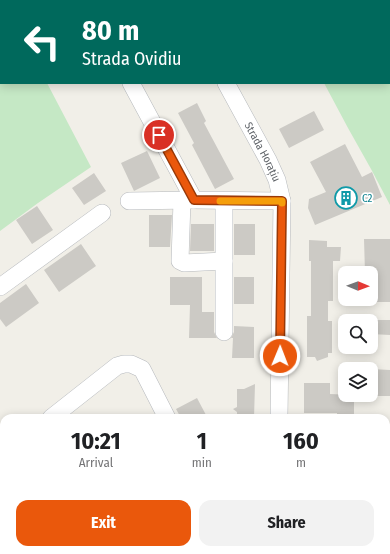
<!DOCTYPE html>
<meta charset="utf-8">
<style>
body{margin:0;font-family:"Fira Sans Condensed",sans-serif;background:#f2f2f2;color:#202124;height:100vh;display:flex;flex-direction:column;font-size:15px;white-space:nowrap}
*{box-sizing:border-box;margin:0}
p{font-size:13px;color:#757577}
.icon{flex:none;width:22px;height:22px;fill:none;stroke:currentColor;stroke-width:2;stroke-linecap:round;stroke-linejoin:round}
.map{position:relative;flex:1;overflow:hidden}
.drawer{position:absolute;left:0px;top:414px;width:390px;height:140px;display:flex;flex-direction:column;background:#fff;border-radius:12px 12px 0 0;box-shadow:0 2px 10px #0003}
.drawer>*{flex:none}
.guide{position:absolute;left:0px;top:0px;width:390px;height:84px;box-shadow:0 2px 10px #0003;background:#00695c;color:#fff;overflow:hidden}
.needle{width:26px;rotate:91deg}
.controls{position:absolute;left:338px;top:266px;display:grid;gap:8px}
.controls a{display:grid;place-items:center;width:40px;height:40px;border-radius:8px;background:#fff;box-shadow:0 2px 10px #0003;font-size:20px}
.pin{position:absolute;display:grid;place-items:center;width:34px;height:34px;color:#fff;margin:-17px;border:2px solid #fff;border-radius:50%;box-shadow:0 1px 4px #0007}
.me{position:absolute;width:44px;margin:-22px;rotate:1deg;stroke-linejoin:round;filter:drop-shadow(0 0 3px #0008)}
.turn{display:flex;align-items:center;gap:14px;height:84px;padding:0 16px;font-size:18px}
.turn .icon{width:52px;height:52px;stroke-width:2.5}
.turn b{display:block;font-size:28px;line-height:34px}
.eta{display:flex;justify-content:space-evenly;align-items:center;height:68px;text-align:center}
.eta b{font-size:24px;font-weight:700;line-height:28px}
.cta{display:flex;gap:8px;margin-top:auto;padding:8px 16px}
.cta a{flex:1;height:46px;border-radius:12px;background:#ea580c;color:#fff;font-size:16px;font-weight:700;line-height:46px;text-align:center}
.cta a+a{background:#f2f2f2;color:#202124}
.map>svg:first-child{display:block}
.green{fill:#c5e8c5}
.building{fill:#cccac5}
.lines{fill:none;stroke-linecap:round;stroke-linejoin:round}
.minor-casing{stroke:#b5b8bc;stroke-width:18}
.minor{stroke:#fff;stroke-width:17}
.route-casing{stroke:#983908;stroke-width:10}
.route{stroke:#ea580c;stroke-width:7}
.slow{stroke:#f59e0b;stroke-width:7}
.labels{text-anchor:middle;stroke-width:3.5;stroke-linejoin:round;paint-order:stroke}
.street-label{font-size:11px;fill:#5f6368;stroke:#fff}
.culture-label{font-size:11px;fill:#0d838f;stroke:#fff;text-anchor:start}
</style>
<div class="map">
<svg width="390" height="554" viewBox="0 0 390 554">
<rect width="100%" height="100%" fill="#f1efe8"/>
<path class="green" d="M0,0H5L6,1H1V83H47L91,167L38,203L0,231Z
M372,0H390V205L371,169L348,128L324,83H389V1H371Z"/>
<path class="building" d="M197,103L206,121L204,123L234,179L215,189L192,145L194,143L178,113Z
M314,111L324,130L289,148L279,129Z
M345,144L362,177L372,172L382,197L315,225L308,208L309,199L326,192L310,162Z
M147,151L160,178L134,191L121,163Z
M94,173L106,191L84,205L72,188Z
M37,206L53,230L32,244L16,220Z
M149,215H172L170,247H149Z
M191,224H214V251H190Z
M234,224H255V255H234Z
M364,239H390V302H371V273H365Z
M309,240L327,241V247H341L340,261H333V301H328V321H332V353H328V357L317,361L315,357H307V316H311V261H309Z
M81,244L96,266L59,292L44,270Z
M170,277H202V312H214V332L217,338H189L190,305H170Z
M234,277H254V304H234Z
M26,284L39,303L6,327L0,319V303Z
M371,320H390V335L371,334Z
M234,326L254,327V358H232L233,338H231L234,332Z
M371,369L390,370V396H371Z
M304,383H330V394L354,395V418H337V413H304Z
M255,384L254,418H237V412L233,409L237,407V389H244Z
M197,398L206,415L200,418H181L176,409Z"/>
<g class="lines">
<g class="minor-casing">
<g id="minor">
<path d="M180,0L181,1"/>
<path d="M95,1L96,0"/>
<path d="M131,83L194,200L282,201"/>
<path id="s1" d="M226,83L268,160L277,180L282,201L279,418"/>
<path d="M129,201L193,200"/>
<path d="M182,201L180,261L184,263L224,261"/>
<path d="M0,287L102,213"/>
<path d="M224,332V201"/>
<path d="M51,418L117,366L124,364H131L142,369L167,418"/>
<path d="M0,454L4,452"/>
<path d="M386,457L390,456"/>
<path d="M109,550L111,554"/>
<path d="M238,550L240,554"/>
<path d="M0,553L1,554"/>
</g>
</g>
<use href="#minor" class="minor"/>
</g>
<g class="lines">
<g class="route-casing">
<path id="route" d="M159,135L194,200L282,201L280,356"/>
</g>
<use href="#route" class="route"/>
<path class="slow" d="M220,201H282V203"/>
</g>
<defs>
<g id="building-ring" transform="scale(1.15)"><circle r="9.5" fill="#fff" stroke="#0f9aa8" stroke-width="1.5"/><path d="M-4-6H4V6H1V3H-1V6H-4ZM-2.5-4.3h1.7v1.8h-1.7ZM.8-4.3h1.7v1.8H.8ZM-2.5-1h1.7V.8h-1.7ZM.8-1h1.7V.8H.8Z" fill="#0f9aa8"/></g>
</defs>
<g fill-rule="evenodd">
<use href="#building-ring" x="346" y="198"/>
</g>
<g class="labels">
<g class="street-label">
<text dy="4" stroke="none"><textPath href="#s1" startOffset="78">Strada Horațiu</textPath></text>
</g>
<g class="culture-label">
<text x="362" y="202">C2</text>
</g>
</g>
</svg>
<div class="controls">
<a><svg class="needle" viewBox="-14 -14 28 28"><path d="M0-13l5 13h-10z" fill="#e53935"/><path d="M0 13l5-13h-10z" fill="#757577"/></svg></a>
<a><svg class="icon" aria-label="search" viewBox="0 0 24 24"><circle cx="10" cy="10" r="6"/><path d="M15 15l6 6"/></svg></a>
<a><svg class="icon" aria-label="layers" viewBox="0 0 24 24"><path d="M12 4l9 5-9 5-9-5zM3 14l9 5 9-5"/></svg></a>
</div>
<div class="pin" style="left:159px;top:135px;background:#d93025"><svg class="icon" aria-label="arrive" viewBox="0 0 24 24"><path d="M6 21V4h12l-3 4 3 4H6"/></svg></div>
<svg class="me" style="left:280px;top:356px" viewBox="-20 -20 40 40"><circle r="17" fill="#ea580c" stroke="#fff" stroke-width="3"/><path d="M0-11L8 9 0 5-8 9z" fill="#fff"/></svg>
<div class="guide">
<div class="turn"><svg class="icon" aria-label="left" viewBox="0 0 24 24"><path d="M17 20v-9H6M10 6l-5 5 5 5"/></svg><div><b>80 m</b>Strada Ovidiu</div></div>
</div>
<section class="drawer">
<div class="eta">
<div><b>10:21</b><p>Arrival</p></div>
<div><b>1</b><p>min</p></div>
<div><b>160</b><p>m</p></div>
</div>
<div class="cta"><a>Exit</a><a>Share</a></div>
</section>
</div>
